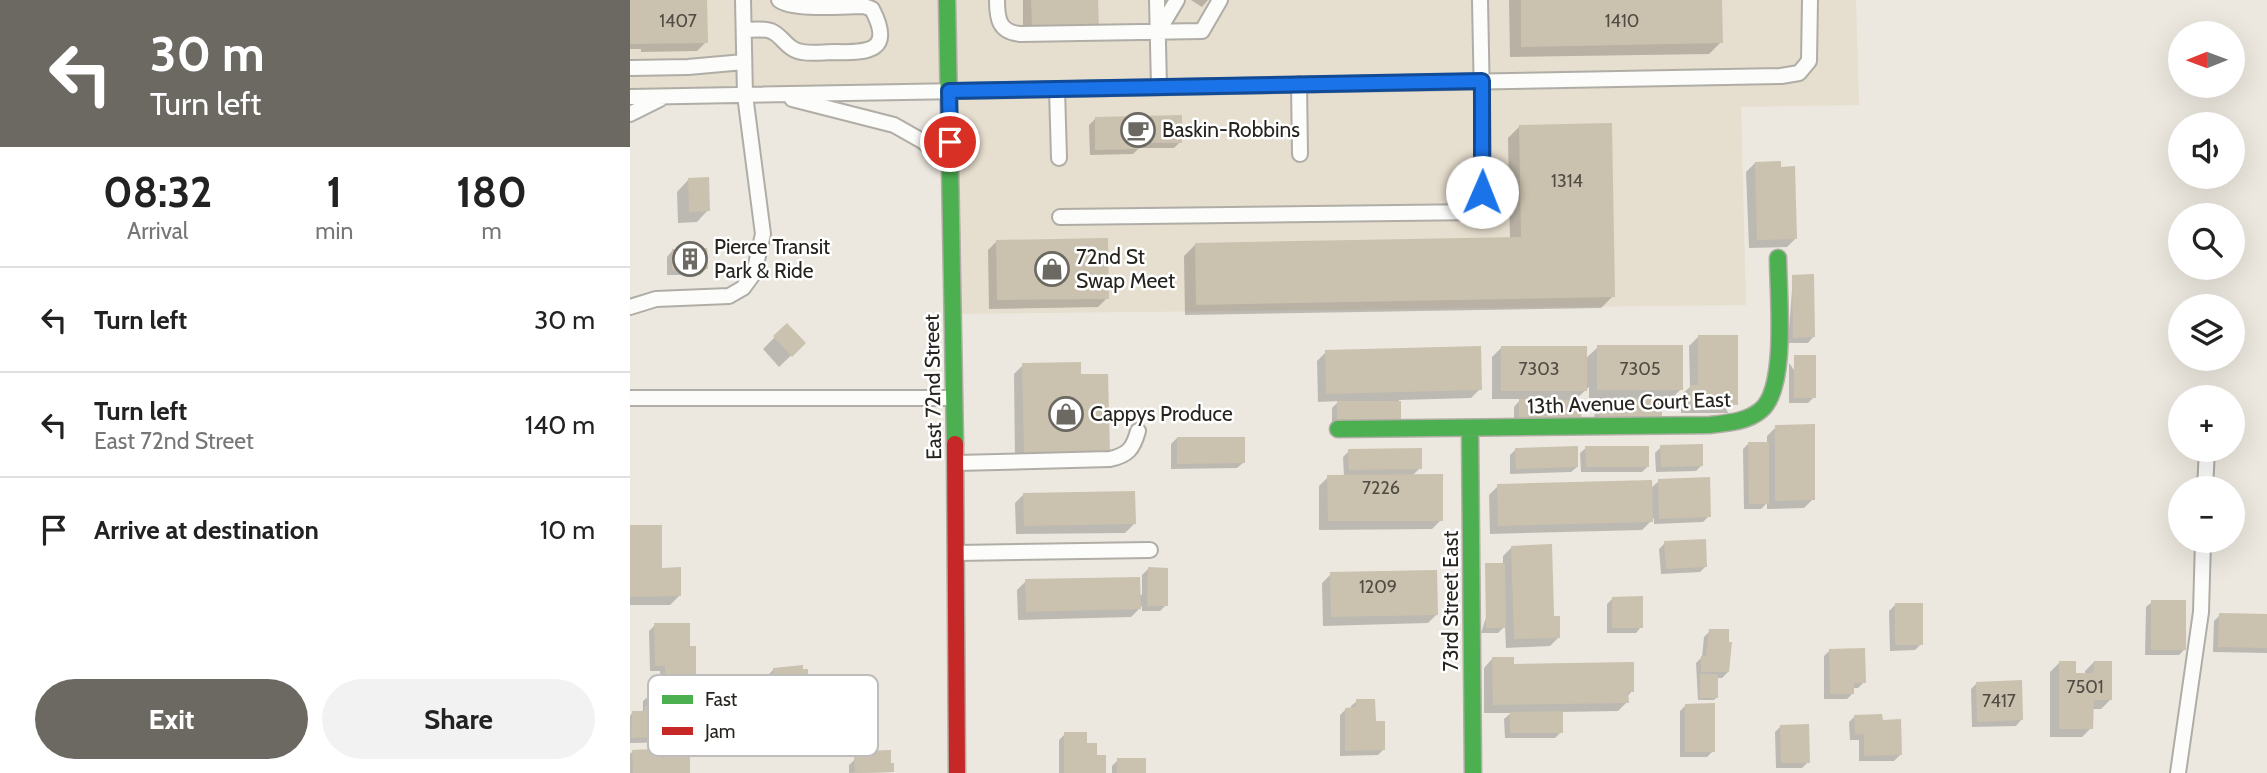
<!DOCTYPE html>
<meta charset="utf-8">
<style>
body{margin:0;font-family:Cabin,sans-serif;background:#f2f2f2;color:#222;height:100vh;display:flex;flex-direction:column;font-size:26px;white-space:nowrap}
*{box-sizing:border-box;margin:0}
p{font-size:23px;color:#767676}
.icon{flex:none;width:38px;height:38px;fill:none;stroke:currentColor;stroke-width:2;stroke-linecap:round;stroke-linejoin:round}
.map{position:relative;flex:1;overflow:hidden}
.details{display:flex;flex-direction:column;background:#fff;width:630px}
.details>*{flex:none}
.guide{background:#6c6962;color:#fff;overflow:hidden}
.needle{width:46px;rotate:269deg}
.fabs{position:absolute;left:1538px;top:21px;display:grid;gap:14px}
.fabs a{display:grid;place-items:center;width:77px;height:77px;border-radius:50%;background:#fff;box-shadow:0 7px 28px #0002;font-size:35px}
.pin{position:absolute;display:grid;place-items:center;width:60px;height:60px;color:#fff;margin:-30px;border:4px solid #fff;border-radius:50%;box-shadow:0 2px 7px #0007}
.me{position:absolute;width:77px;margin:-38px;rotate:1deg;stroke-linejoin:round;filter:drop-shadow(0 0 5px #0008)}
.turn{display:flex;align-items:center;gap:24px;height:147px;padding:0 35px;font-size:32px}
.turn .icon{width:91px;height:91px;stroke-width:2.5}
.turn b{display:block;font-size:49px;line-height:60px}
.eta{display:flex;justify-content:space-evenly;align-items:center;height:119px;text-align:center}
.eta b{font-size:42px;font-weight:700;line-height:49px}
.primary-button{display:flex;gap:14px;margin-top:auto;padding:14px 35px}
.primary-button a{flex:1;height:80px;border-radius:42px;background:#6c6962;color:#fff;font-size:28px;font-weight:700;line-height:80px;text-align:center}
.primary-button a+a{background:#f2f2f2;color:#222}
ul{padding:0;list-style:none}
li{display:flex;align-items:center;gap:21px;height:105px;padding:0 35px;border-top:2px solid #e0e0e0}
li div{flex:1}
li b{display:block;font-size:26px}
li em{font-style:normal}
main{display:flex;flex:1;min-height:0}
.map>svg:first-child{display:block}
.built{fill:#e6dece}
.shadow{fill:#0003}
.building{fill:#cac1ae}
.lines{fill:none;stroke-linecap:round;stroke-linejoin:round}
.lane-casing{stroke:#b0ada6;stroke-width:18}
.fast-casing{stroke:#b0ada6;stroke-width:19}
.jam-casing{stroke:#b0ada6;stroke-width:19}
.lane{stroke:#fcfcfa;stroke-width:14}
.fast{stroke:#4caf50;stroke-width:16}
.jam{stroke:#c62828;stroke-width:16}
.route-casing{stroke:#114b97;stroke-width:18}
.route{stroke:#1a73e8;stroke-width:12}
.labels{text-anchor:middle;stroke-width:5;stroke-linejoin:round;paint-order:stroke}
.number-label{font-size:18px;fill:#504b43}
.poi-label{font-size:21px;fill:#27241f;stroke:#fff;text-anchor:start}
.street-label{font-size:21px;fill:#27241f;stroke:#fff}
.key{fill:#fff;stroke:#bebdbc;stroke-width:2}
.key-label{font-size:19px;fill:#27241f}
</style>
<main>
<section class="details">
<div class="guide">
<div class="turn"><svg class="icon" aria-label="left" viewBox="0 0 24 24"><path d="M17 20v-9H6M10 6l-5 5 5 5"/></svg><div><b>30 m</b>Turn left</div></div>
</div>
<div class="eta">
<div><b>08:32</b><p>Arrival</p></div>
<div><b>1</b><p>min</p></div>
<div><b>180</b><p>m</p></div>
</div>
<ul>
<li><svg class="icon" aria-label="left" viewBox="0 0 24 24"><path d="M17 20v-9H6M10 6l-5 5 5 5"/></svg><div><b>Turn left</b></div><em>30 m</em></li>
<li><svg class="icon" aria-label="left" viewBox="0 0 24 24"><path d="M17 20v-9H6M10 6l-5 5 5 5"/></svg><div><b>Turn left</b><p>East 72nd Street</p></div><em>140 m</em></li>
<li><svg class="icon" aria-label="arrive" viewBox="0 0 24 24"><path d="M6 21V4h12l-3 4 3 4H6"/></svg><div><b>Arrive at destination</b></div><em>10 m</em></li>
</ul>
<div class="primary-button"><a>Exit</a><a>Share</a></div>
</section>
<div class="map">
<svg width="1637" height="773" viewBox="0 0 1637 773">
<rect width="100%" height="100%" fill="#ece8df"/>
<path class="built" d="M0,0H1226L1229,105L1111,107L1116,305L323,314L318,91L0,97Z"/>
<path class="shadow" d="M0,0H75L76,42L67,51L11,52V49H0Z
M393,0H466L393,37Z
M561,0H578L572,7Z
M879,0H1090L1091,42L1079,54L880,57Z
M465,119L550,142L544,148H509L503,154L460,155L459,125Z
M890,126L983,296L971,308L555,315L554,256L565,245L880,239L878,138Z
M1125,163L1166,238L1157,247L1119,248L1116,172Z
M58,180L78,210L67,222L48,223L47,192Z
M367,241L477,298L468,307L359,309L358,250Z
M42,251L76,269L70,275H37V257Z
M1163,277L1183,337L1178,343H1158Z
M157,325L174,343L149,367L133,349Z
M1068,337L1098,413H1051V395L1060,387L1059,346Z
M968,347L1051,389L1042,398H1031L1030,420L964,425L965,406L972,398H959V387L944,401L884,426V407L891,399H862V357L871,348L955,359Z
M696,352L850,389L841,398L769,400V421L702,427V408L709,401L688,402L687,361Z
M1159,363L1184,397L1178,403H1159Z
M393,365L450,376L478,452L385,462L384,374Z
M1146,427L1183,499L1174,508L1137,509V503L1131,509H1114L1113,449L1119,443L1137,444V436Z
M547,438L613,463L607,468L541,469V444Z
M1031,447L1072,465L1066,471L1026,472L1025,453Z
M956,448L1018,466L1012,472H951L950,453Z
M886,449L947,467L941,472L880,474V455Z
M719,451L790,468L782,476L811,520L802,529L689,530V486L698,477H714L713,457Z
M1029,481L1079,516L1073,522L1024,524V518L1012,530L860,534L859,495L868,486L1020,489Z
M394,494L504,524L495,533L386,534L385,503Z
M0,527L49,596L40,605H0Z
M1035,543L1076,566L1070,572L1031,574L1029,549Z
M882,547L922,618L929,637L920,646L876,648L875,626L868,633H851L873,565V556Z
M518,569L536,605L530,611H512V606L501,617L388,620L387,590L396,581L512,595V575Z
M701,574L807,614L798,623L693,626L692,583Z
M983,598L1011,627L1006,633H977V604Z
M1522,602L1555,649L1549,655H1515L1516,607Z
M1265,605L1291,644L1285,650L1260,651L1259,611Z
M1590,615H1637V653L1583,652L1584,621Z
M25,625L65,674L59,680H30V671H20L19,631Z
M1080,631L1098,672L1092,678H1086V698L1084,700H1068L1066,663L1072,657L1074,637Z
M1200,650L1234,682L1228,688H1222L1223,693L1217,699H1194V656Z
M862,659L882,666L1002,691L997,697V702L988,711L931,712V732L925,738H875L874,719L881,713H854V668Z
M1464,662L1480,700L1471,709H1462L1461,728L1452,737H1420V672L1429,663L1444,675H1455V671Z
M144,669L176,676L173,679L179,706L173,712L156,713L155,697L139,698L138,675Z
M1346,684L1391,720L1386,726L1342,727L1341,689Z
M19,696L58,736L52,742L0,743V716L2,713H10L13,710V701Z
M727,701L744,723L754,749L748,755L710,756V715L716,709H721V706Z
M1056,705L1083,751L1077,757H1050V711Z
M1225,716L1270,755L1264,761H1229V740H1220L1219,722Z
M1151,726L1178,762L1172,768H1146L1145,732Z
M435,734L455,744L465,757L474,773H429V740Z
M3,751L59,773H0V754Z
M233,752L260,765L263,772L219,773V765Z
M488,760L514,773H482V766Z"/>
<path class="building" d="M0,0H77L78,43L0,44Z
M401,0H468L469,28L402,29Z
M891,0H1092L1093,43L891,47Z
M552,115V143H510V149L465,150V117Z
M982,123L985,297L566,305L565,243L891,237L889,125Z
M1151,161V167L1165,166L1167,239L1127,240L1125,162Z
M79,177L80,211L59,212L58,178Z
M478,238L479,299L367,300L366,240Z
M77,248L78,269L42,270V249Z
M1184,274L1185,337L1163,338L1162,275Z
M157,323L176,343L162,357L143,336Z
M1068,335H1108V405H1059L1060,385H1068Z
M967,345H1053V390H967Z
M851,346L852,390L696,394L695,350Z
M871,346H957V391H871Z
M1164,355H1186V398H1164Z
M451,362V374H478L480,453L394,454L392,363Z
M970,398L1032,399V421L969,420Z
M889,399L952,400L951,421L889,420Z
M707,401H771V422H707Z
M1185,424V500L1145,501V425Z
M547,437H615V463L547,464Z
M1118,442H1139V504H1119Z
M1073,444V466L1031,467L1030,445Z
M948,446V467L886,469L885,448Z
M955,446H1019V467H956Z
M792,448V469L719,470L718,449Z
M813,474V521H698L697,475Z
M1080,477L1081,517L1029,519L1028,479Z
M1022,480L1023,522L868,526L867,484Z
M505,491L506,524L394,526L393,493Z
M0,525H32V568L51,567V596L0,597Z
M1076,539L1077,567L1036,569L1034,541Z
M922,544L924,616H930V638L884,639L881,546Z
M855,563H875L876,628H856Z
M518,567L538,568V606H517Z
M807,570L808,615L701,617L700,572Z
M510,577L511,609L396,612L395,579Z
M1013,596V628H982V597Z
M1521,600H1556V650H1521Z
M1265,603H1293V645H1265Z
M1589,613L1637,614V648L1588,647Z
M24,623H60V646H66V674L35,675V666H25Z
M1079,629H1099V642H1102L1099,672H1071V656H1076Z
M1235,648L1236,683H1224V694H1200L1199,649Z
M862,657H884V664L1004,662V692H998L999,703L863,705Z
M1429,661H1446V673H1463L1464,661H1482V700H1464L1463,729H1429Z
M173,665V669H178V677H175L176,688L179,687L181,707L161,708L160,692L145,693L143,668Z
M1070,674H1088V698H1070Z
M1392,680L1393,720L1347,722L1346,682Z
M18,694H60V736L1,738L2,711H15V706H18Z
M726,699H745L746,721H755V750L715,751V708L726,707Z
M1085,703V752H1055V704Z
M933,711V733H880V712Z
M1252,714L1253,720L1271,719L1272,755L1234,756V734L1225,735L1224,715Z
M1179,724L1180,763H1151L1150,725Z
M434,732H457V743H467V755H476V773H434Z
M22,749L60,751V773H3L2,750Z
M261,750V763H264V772L225,773L224,757H232V751Z
M487,758H516V773H487Z"/>
<g class="lines">
<g class="lane-casing">
<path id="lane" d="M367,0C367,19 369,32 390,34L572,31L590,0
M527,0L529,87
M114,30C122,30 133,28 141,31C153,36 157,50 172,52C183,54 194,52 205,52C239,53 264,51 242,9L234,6C215,6 163,11 149,0
M529,30L547,0
M0,68L58,67L114,62
M669,84L670,154
M427,89L429,158
M0,97L1151,76L1169,73L1179,61L1180,0
M162,99L264,125L294,142L312,160
M0,114L30,99
M430,217L852,212L853,152L850,0
M0,307L26,299L99,296L113,288L124,273L133,234L115,95L113,0
M0,398H324
M327,463L480,459C498,455 503,449 508,431
M1575,488L1577,450
M327,553L520,550
M1548,773L1571,612L1573,541"/>
</g>
<g class="fast-casing">
<path id="fast" d="M317,0L325,444
M840,428L843,773
M708,429L1080,425C1097,423 1117,422 1131,410C1158,388 1148,293 1148,258"/>
</g>
<g class="jam-casing">
<path id="jam" d="M325,444L327,773"/>
</g>
<use href="#lane" class="lane"/>
<use href="#fast" class="fast"/>
<use href="#jam" class="jam"/>
</g>
<g class="lines">
<g class="route-casing">
<path id="route" d="M320,142L319,91L852,81V192"/>
</g>
<use href="#route" class="route"/>
</g>
<defs>
<g id="cafe-ring" transform="scale(1.75)"><circle r="9.5" fill="#fff" stroke="#6c6962" stroke-width="1.5"/><path d="M-5.5-4.5H6V0H3Q3 3.5 0 3.5H-2.5Q-5.5 3.5-5.5 0ZM3-3.2v2h1.7v-2ZM-6 4.5H4V6H-6Z" fill="#6c6962"/></g>
<g id="building-ring" transform="scale(1.75)"><circle r="9.5" fill="#fff" stroke="#6c6962" stroke-width="1.5"/><path d="M-4-6H4V6H1V3H-1V6H-4ZM-2.5-4.3h1.7v1.8h-1.7ZM.8-4.3h1.7v1.8H.8ZM-2.5-1h1.7V.8h-1.7ZM.8-1h1.7V.8H.8Z" fill="#6c6962"/></g>
<g id="shop-ring" transform="scale(1.75)"><circle r="9.5" fill="#fff" stroke="#6c6962" stroke-width="1.5"/><path d="M-5-2.5h2.3a2.7 3.5 0 0 1 5.4 0H5L5.5 6h-11ZM-1.5-2.5h3a1.5 2.3 0 0 0-3 0Z" fill="#6c6962"/></g>
</defs>
<g fill-rule="evenodd">
<use href="#cafe-ring" x="508" y="130"/>
<use href="#building-ring" x="60" y="259"/>
<use href="#shop-ring" x="422" y="269"/>
<use href="#shop-ring" x="436" y="414"/>
</g>
<g class="labels">
<g class="number-label">
<text x="48" y="27">1407</text>
<text x="992" y="27">1410</text>
<text x="937" y="187">1314</text>
<text x="909" y="375">7303</text>
<text x="1010" y="375">7305</text>
<text x="751" y="494">7226</text>
<text x="748" y="593">1209</text>
<text x="1455" y="693">7501</text>
<text x="1369" y="707">7417</text>
</g>
<g class="poi-label">
<text x="532" y="137">Baskin-Robbins</text>
<text x="84" y="254">Pierce Transit<tspan x="84" dy="24">Park &amp; Ride</tspan></text>
<text x="446" y="264">72nd St<tspan x="446" dy="24">Swap Meet</tspan></text>
<text x="460" y="421">Cappys Produce</text>
</g>
<g class="street-label">
<text transform="translate(303 387) rotate(-91)" y="7">East 72nd Street</text>
<text transform="translate(999 403) rotate(-2)" y="7">13th Avenue Court East</text>
<text transform="translate(821 601) rotate(-90)" y="7">73rd Street East</text>
</g>
</g>
<rect x="18" y="675" width="230" height="81" rx="10" class="key"/>
<rect x="32" y="695" width="31" height="9" fill="#4caf50"/>
<rect x="32" y="727" width="31" height="8" fill="#c62828"/>
<g class="key-label">
<text x="75" y="706">Fast</text>
<text x="75" y="738">Jam</text>
</g>
</svg>
<div class="fabs">
<a><svg class="needle" viewBox="-14 -14 28 28"><path d="M0-13l5 13h-10z" fill="#e53935"/><path d="M0 13l5-13h-10z" fill="#767676"/></svg></a>
<a><svg class="icon" aria-label="sound" viewBox="0 0 24 24"><path d="M4 9h4l5-4v14l-5-4H4zM17 9q2 3 0 6"/></svg></a>
<a><svg class="icon" aria-label="search" viewBox="0 0 24 24"><circle cx="10" cy="10" r="6"/><path d="M15 15l6 6"/></svg></a>
<a><svg class="icon" aria-label="layers" viewBox="0 0 24 24"><path d="M12 4l9 5-9 5-9-5zM3 14l9 5 9-5"/></svg></a>
<a>+</a>
<a>−</a>
</div>
<div class="pin" style="left:320px;top:142px;background:#d93025"><svg class="icon" aria-label="arrive" viewBox="0 0 24 24"><path d="M6 21V4h12l-3 4 3 4H6"/></svg></div>
<svg class="me" style="left:852px;top:192px" viewBox="-20 -20 40 40"><circle r="19" fill="#fff"/><path d="M0-13L10 11 0 6-10 11z" fill="#1a73e8"/></svg>
</div>
</main>
